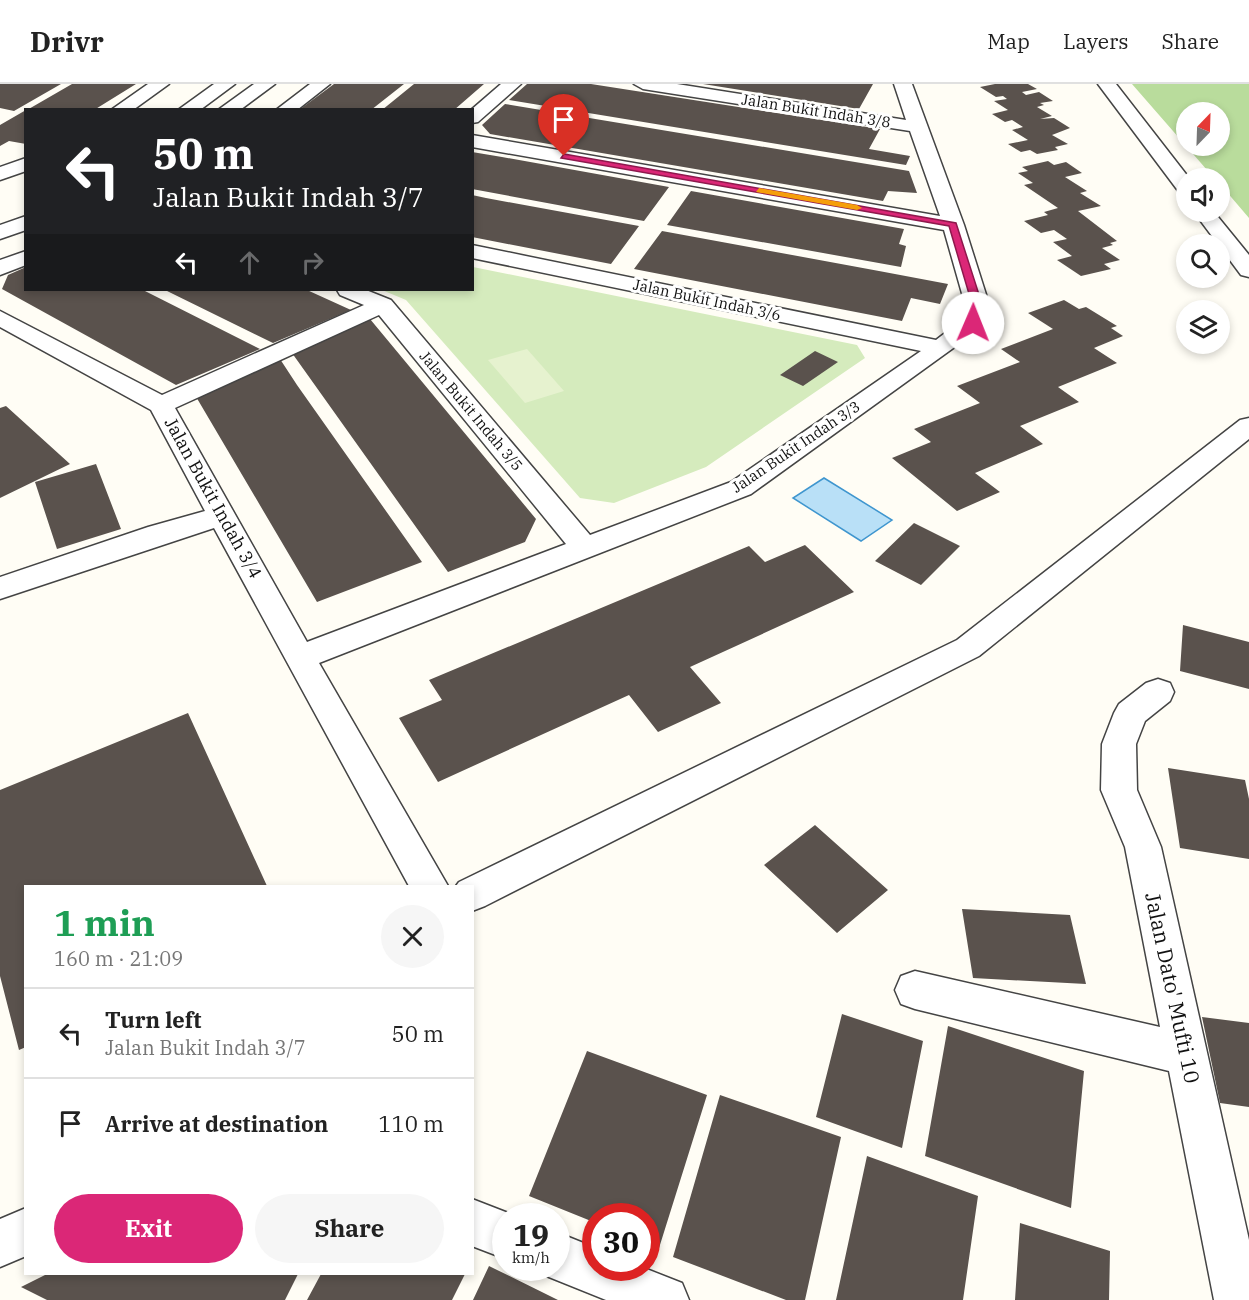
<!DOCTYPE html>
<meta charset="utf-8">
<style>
body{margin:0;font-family:"IBM Plex Serif",serif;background:#f6f6f6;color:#222;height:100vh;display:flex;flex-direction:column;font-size:22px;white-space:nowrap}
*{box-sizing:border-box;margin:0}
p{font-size:20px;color:#767676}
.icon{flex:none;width:33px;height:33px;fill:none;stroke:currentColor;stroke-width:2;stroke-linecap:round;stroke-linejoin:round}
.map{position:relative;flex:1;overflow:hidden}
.drawer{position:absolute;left:24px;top:801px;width:450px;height:390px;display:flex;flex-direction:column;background:#fff;border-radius:0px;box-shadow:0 3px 9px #0003}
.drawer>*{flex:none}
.guide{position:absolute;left:24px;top:24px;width:450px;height:183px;border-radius:0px;box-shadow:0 3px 9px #0003;background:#202124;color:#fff;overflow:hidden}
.needle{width:39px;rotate:23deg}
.controls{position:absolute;left:1176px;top:18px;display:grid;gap:12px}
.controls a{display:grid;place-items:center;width:54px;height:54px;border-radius:50%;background:#fff;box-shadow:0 3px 9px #0003;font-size:30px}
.speed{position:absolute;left:492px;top:1119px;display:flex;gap:12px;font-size:30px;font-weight:700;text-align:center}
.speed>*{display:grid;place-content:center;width:78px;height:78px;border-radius:50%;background:#fff;box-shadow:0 3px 9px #0003;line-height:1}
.speed small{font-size:15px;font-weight:400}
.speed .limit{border:9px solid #d22;background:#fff;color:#111}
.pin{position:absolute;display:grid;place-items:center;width:51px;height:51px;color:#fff;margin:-62px -26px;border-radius:50% 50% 50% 0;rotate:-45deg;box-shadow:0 0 6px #0007}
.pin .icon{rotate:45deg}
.me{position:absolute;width:66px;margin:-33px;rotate:1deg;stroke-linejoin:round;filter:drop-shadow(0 0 4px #0008)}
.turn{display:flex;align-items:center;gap:21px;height:126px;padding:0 30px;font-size:27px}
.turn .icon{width:78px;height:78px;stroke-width:2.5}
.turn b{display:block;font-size:42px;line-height:51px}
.lanes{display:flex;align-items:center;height:57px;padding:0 30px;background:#0003;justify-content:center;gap:30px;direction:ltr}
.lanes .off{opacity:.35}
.round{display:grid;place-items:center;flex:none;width:63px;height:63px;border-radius:32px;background:#f6f6f6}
.summary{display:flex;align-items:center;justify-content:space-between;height:102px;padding:0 30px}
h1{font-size:36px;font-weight:800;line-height:45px;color:#1e9e55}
.action{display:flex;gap:12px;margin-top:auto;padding:12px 30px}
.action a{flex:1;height:69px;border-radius:36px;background:#db2777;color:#fff;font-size:24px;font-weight:800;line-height:69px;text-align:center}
.action a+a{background:#f6f6f6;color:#222}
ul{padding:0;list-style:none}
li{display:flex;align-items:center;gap:18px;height:90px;padding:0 30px;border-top:2px solid #e0e0e0}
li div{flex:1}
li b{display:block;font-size:22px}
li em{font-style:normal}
header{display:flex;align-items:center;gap:36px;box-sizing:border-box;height:84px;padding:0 30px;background:#fff;border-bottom:2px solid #e0e0e0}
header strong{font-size:28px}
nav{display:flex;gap:33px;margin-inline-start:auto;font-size:21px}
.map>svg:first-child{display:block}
.green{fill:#d5ebbd}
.forest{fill:#b9dc9c;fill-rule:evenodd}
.pitch{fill:#e6f2cf}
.water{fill:#b9e0f7;stroke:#3f96cf;stroke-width:1.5}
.building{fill:#5a524d}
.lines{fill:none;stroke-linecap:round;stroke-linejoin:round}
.minor-casing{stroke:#444;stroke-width:3}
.minor{fill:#fff;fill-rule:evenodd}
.route{fill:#db2777;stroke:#8e194d;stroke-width:1.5}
.slow{fill:#f59e0b}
.labels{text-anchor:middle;stroke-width:6;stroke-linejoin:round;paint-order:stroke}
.far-street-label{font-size:15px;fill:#111;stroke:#fff}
.street-label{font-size:18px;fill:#111;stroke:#fff}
.near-street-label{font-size:21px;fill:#111;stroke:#fff}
</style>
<header>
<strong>Drivr</strong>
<nav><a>Map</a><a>Layers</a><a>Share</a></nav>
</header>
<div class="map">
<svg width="1249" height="1216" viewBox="0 0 1249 1216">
<rect width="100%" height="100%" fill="#fffdf5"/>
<path class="green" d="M473,183L857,261L865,274L706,383L614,419L580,414L406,216L382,206H472Z"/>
<path class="forest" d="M1132,0H1249V134L1220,100V94H1214ZM1186,28H1220V62H1186Z"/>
<path class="pitch" d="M527,265L564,307L525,319L488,276Z"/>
<path class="water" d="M824,394L892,436L861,457L793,414Z"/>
<path class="building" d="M0,0H61L14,27L0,24Z
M72,0H136L94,26H27Z
M334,0H404L371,26H299Z
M414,0H484L454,26H382Z
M527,0H591L880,45L869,65L910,72L906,81L509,16Z
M703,0H873L859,25Z
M995,0H1028L1037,5L1022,8L1026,11L1039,8L1053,17L1040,19L1044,21L1037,23L1052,32L1040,35L1054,34L1070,44L1052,51L1068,60L1055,63L1058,66L1037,70L1030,66L1021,68L1008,60L1028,56L1012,46L1023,43L1012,36L1005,38L992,30L1008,26L994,17L1007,15L1003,12L996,13L980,3Z
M505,20L909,87L917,109L888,107L883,117L490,50L482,41Z
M26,26V60L9,57L0,62V41Z
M472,68L502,73L669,103L644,137L472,105Z
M1048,77L1054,81L1066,78L1082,89L1065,93L1087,107L1080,109L1101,122L1078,127L1117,157L1110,159L1113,161L1102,164L1120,176L1104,180L1111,185L1081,192L1057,176L1072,172L1053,158L1067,155L1054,146L1041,149L1024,137L1048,131L1044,128L1058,124L1024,101L1033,99L1018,89L1028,87L1022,83Z
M691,107L904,145L899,160L906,162L901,183L667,141Z
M472,111L486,114L639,142L611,180L472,153Z
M662,147L879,187L948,200L940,220L911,214L902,237L634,185Z
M26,183V206H143L260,265L176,301L2,205L8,191Z
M165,206H307L351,226L273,259Z
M1064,216L1079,225L1086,223L1117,242L1111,244L1123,252L1094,264L1117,279L1058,303L1079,318L1020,342L1043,360L975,389L1000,408L957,427L892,374L931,358L914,345L980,319L957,302L1020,278L1001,265L1053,245L1028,229Z
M370,235L536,435L525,458L448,488L292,269Z
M815,267L838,278L803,302L780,291Z
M280,275L297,301L422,478L317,518L195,311Z
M6,322L70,380L0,414V324Z
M96,380L121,445L57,465L35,398Z
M914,439L960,462L921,501L875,477Z
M805,461L854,508L690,583L721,619L658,648L629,611L438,698L399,634L442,616L429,596L749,462L765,478Z
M1183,541L1249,558V605L1180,587Z
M188,629L267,802H26V963L19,966L0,892V706Z
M1168,684L1245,696L1249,715V775L1180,764Z
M815,741L888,806L837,849L764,781Z
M962,825L1070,831L1086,900L973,894Z
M842,930L923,957L902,1064L816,1033Z
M1202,933L1249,939V1023L1220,1019Z
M948,942L1084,987L1071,1124L925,1072Z
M587,967L707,1011L659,1164L646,1159V1132H596V1139L529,1112Z
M720,1011L841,1053L805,1216H786L673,1173Z
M867,1072L978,1112L963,1216H836Z
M1020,1139L1110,1167L1109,1216H1015Z
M489,1182L558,1216H473Z
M47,1190H298L285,1216H47L21,1203Z
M321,1190H465L452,1216H307Z"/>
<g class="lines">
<g class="minor-casing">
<path id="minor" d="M148,0H169L133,26H111Z
M214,0H235L200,26H178Z
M254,0H275L240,26H218Z
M310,0H330L297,26H276Z
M501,0H521L478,38L472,39L471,26Z
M634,0H677L906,36L894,0H912L964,141L989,220L981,244L751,410L319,579L448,802H409L214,444L0,515V493L148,443L205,427L151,326L0,243V227L162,311L364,221L340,211L337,206H366L391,216L590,451L731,398L921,267L472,174V161L936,256L962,236L965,220L944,146L472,63V51L940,132L910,47L643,5ZM379,231L566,460L307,558L175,324Z
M1098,0H1116L1189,94H1186V110L1179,108Z
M26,74V87L0,96V83Z
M1194,128H1214L1249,171V193L1241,191Z
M26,132V146L0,155V141Z
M26,167V181L0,191V176Z
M1249,334V355L979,572L485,822L472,827V802H456L459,798L957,556L1240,336Z
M1158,595L1170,599L1174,608L1170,617L1145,637L1136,660L1137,706L1161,763L1249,1156V1216H1214L1169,987L915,925L901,920L895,906L901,892L915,887L1160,943L1125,763L1101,706L1102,660L1114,629L1119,620L1146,599Z
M472,1115L516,1132H506V1175L472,1162Z
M26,1124V1172L0,1183V1135Z
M556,1148L596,1164V1184H644L682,1199L689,1216H606L539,1189L537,1184H556Z"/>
</g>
<use href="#minor" class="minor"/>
</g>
<path class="route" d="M564,70L956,139L982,220L978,239L973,242L968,239L972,220L949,142L561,74Z"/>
<path class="slow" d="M759,104L857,121L862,124L857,126L756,108Z"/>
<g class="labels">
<g class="far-street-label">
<text transform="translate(816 27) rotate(9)" y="5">Jalan Bukit Indah 3/8</text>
<text transform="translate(707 216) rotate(12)" y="5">Jalan Bukit Indah 3/6</text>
<text transform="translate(471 327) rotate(50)" y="5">Jalan Bukit Indah 3/5</text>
<text transform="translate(796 363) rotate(-34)" y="5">Jalan Bukit Indah 3/3</text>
</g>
<g class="street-label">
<text transform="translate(213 414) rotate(61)" y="6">Jalan Bukit Indah 3/4</text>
</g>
<g class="near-street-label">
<text transform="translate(1172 904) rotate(78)" y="7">Jalan Dato' Mufti 10</text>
</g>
</g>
</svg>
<div class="controls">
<a><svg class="needle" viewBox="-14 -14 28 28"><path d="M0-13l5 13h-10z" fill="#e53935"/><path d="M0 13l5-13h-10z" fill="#767676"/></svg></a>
<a><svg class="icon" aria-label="sound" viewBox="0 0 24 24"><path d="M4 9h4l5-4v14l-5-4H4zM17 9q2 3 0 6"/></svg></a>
<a><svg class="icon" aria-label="search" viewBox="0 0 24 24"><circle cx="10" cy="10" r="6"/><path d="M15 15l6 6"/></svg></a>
<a><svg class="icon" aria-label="layers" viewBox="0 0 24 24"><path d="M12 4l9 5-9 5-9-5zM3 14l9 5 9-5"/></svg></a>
</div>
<div class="speed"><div>19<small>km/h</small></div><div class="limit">30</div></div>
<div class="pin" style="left:564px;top:72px;background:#d93025"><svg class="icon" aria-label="arrive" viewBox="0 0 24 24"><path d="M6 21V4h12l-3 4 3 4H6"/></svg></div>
<svg class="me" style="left:973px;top:239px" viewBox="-20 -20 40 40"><circle r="19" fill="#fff"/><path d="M0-13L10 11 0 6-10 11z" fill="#db2777"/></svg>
<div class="guide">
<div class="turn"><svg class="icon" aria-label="left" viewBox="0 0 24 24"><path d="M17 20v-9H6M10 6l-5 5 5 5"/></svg><div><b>50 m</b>Jalan Bukit Indah 3/7</div></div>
<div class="lanes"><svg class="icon" aria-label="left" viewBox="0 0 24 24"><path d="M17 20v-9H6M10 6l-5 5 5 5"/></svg><svg class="icon off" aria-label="ahead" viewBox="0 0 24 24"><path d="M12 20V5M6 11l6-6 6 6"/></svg><svg class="icon off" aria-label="right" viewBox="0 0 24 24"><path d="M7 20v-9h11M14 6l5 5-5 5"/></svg></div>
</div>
<section class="drawer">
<div class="summary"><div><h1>1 min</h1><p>160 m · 21:09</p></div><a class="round"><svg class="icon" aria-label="close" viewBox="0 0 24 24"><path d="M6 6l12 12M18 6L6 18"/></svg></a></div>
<ul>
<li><svg class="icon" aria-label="left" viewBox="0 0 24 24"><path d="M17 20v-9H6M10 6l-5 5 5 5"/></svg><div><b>Turn left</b><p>Jalan Bukit Indah 3/7</p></div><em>50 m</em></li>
<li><svg class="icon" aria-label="arrive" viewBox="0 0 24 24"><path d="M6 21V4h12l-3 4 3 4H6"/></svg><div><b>Arrive at destination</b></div><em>110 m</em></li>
</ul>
<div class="action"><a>Exit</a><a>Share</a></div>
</section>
</div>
